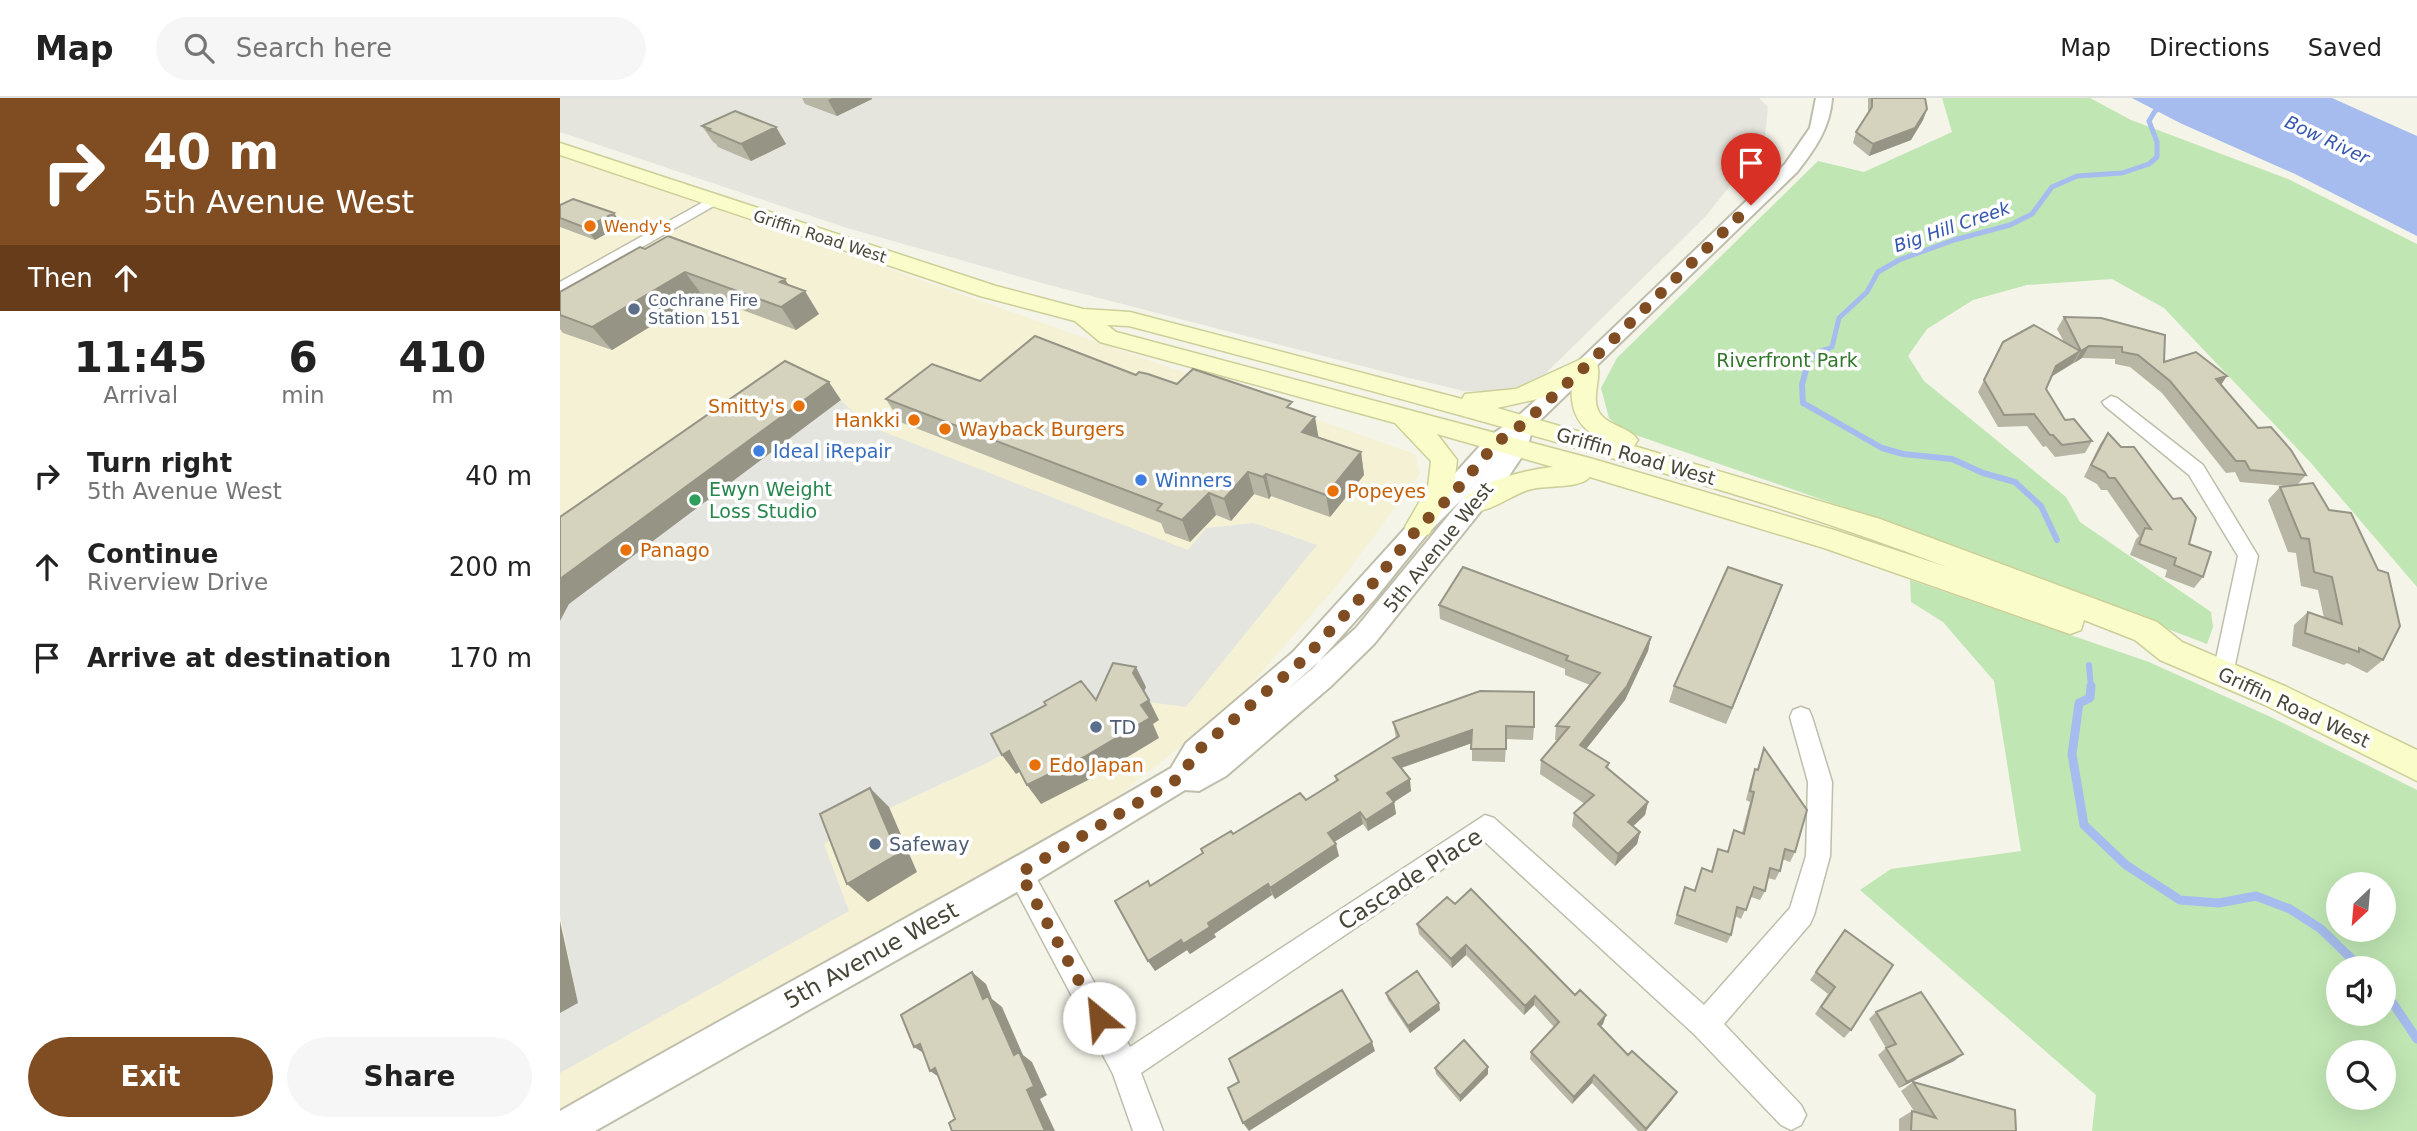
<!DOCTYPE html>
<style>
body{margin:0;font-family:"DejaVu Sans",sans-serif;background:#f6f6f6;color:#222;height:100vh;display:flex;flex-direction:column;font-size:26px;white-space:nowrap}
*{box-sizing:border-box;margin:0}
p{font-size:23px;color:#767676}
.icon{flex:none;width:38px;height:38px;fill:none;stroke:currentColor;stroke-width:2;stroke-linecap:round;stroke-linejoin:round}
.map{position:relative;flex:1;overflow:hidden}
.details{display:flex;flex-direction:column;background:#fff;width:560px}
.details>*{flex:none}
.hud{background:#804c22;color:#fff;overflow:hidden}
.needle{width:46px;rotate:206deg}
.fabs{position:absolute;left:1766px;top:774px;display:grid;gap:14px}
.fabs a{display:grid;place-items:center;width:70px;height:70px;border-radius:50%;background:#fff;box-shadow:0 7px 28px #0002;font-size:35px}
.pin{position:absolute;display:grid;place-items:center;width:60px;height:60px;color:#fff;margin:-72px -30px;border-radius:50% 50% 50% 0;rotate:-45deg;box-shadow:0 0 7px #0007}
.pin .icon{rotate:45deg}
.me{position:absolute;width:77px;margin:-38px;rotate:332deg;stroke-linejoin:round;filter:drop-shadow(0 0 5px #0008)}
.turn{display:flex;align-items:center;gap:24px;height:147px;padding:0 28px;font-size:32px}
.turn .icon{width:91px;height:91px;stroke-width:2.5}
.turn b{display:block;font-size:49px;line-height:60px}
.then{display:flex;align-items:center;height:66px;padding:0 28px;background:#0003;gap:14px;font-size:26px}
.eta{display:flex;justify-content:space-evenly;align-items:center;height:119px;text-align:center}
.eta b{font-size:42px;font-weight:700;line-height:49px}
.primary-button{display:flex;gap:14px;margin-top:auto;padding:14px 28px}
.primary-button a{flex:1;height:80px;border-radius:42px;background:#804c22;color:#fff;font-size:28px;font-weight:700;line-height:80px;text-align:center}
.primary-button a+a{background:#f6f6f6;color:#222}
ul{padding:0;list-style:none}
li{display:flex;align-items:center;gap:21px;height:91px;padding:0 28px}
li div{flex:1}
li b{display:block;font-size:26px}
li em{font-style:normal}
header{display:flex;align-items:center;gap:42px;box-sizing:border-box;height:98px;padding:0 35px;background:#fff;border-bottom:2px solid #e0e0e0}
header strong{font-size:33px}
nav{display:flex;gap:38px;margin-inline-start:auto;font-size:24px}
.search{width:490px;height:63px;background:#f6f6f6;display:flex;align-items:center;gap:18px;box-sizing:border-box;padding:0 24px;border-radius:38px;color:#767676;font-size:26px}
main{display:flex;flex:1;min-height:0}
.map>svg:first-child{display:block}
.commercial{fill:#f5f1d5}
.industrial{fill:#e6e5dd}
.green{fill:#c0e6b3;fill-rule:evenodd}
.parking{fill:#e5e5e0}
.water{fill:#a7bcee}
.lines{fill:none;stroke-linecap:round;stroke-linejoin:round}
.stream-far2{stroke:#a7bcee;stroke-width:5}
.stream-far1{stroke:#a7bcee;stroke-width:6}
.stream{stroke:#a7bcee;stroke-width:9}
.minor-casing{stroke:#bfbeab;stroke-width:3}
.tertiary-casing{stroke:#bfbeab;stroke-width:4}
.secondary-casing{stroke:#cdcf98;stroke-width:3}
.minor{fill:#fff;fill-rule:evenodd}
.tertiary{fill:#fff;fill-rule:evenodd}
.secondary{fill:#fafdca;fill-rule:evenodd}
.wall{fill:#b7b5a3}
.shaded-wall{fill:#959485}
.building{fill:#d5d3be;stroke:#959485;stroke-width:2}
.route{stroke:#804c22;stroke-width:12;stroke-dasharray:0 21.6}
.food-dot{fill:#e8710a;stroke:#fff;stroke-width:2.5}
.service-dot{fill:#5c6f8a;stroke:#fff;stroke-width:2.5}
.shop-dot{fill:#3f7fe0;stroke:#fff;stroke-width:2.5}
.leisure-dot{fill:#2e9e5b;stroke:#fff;stroke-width:2.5}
.labels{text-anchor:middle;stroke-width:7;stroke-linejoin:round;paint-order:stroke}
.far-food-label{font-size:16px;fill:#c56008;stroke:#fff;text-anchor:start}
.far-street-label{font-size:16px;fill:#474637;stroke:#fff}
.far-service-label{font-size:16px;fill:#4e5e75;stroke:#fff;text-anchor:start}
.far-water-label{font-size:18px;font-style:italic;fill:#3456b0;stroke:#fff}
.park-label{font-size:19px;fill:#32772c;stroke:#fff}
.food-label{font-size:19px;fill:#c56008;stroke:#fff;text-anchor:start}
.shop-label{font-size:19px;fill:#366cbe;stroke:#fff;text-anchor:start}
.street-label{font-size:19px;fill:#474637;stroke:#fff}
.leisure-label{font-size:19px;fill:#27864d;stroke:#fff;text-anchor:start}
.service-label{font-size:19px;fill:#4e5e75;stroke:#fff;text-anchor:start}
.near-street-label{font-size:23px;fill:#474637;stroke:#fff}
</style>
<header>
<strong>Map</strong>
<div class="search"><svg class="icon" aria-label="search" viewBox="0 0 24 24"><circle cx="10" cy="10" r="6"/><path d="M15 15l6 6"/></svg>Search here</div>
<nav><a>Map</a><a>Directions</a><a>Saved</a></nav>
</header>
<main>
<section class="details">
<div class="hud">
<div class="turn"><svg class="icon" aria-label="right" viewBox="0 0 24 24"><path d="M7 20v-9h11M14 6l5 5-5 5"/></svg><div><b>40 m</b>5th Avenue West</div></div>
<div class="then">Then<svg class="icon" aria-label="ahead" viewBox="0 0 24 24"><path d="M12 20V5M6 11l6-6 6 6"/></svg></div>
</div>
<div class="eta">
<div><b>11:45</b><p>Arrival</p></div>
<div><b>6</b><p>min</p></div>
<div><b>410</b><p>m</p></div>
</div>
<ul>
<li><svg class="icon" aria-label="right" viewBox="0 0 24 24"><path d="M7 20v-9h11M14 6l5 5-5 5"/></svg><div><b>Turn right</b><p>5th Avenue West</p></div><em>40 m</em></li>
<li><svg class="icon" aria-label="ahead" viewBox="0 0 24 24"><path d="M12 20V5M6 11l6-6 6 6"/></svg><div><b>Continue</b><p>Riverview Drive</p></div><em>200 m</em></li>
<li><svg class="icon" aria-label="arrive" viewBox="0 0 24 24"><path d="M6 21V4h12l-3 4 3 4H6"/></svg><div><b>Arrive at destination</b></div><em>170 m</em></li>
</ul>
<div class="primary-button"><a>Exit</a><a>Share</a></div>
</section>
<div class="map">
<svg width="1857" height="1033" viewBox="0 0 1857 1033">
<rect width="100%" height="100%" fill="#f4f4e9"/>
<path class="commercial" d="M0,51L154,102L148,107L855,356L860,376L780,484L672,608L460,775L0,1033Z"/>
<path class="industrial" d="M0,0H1199L1208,9L1205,38L1186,68L1145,119L984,277L967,289L945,294L904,293L841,278L489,187L287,130L0,34Z"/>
<path class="green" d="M1382,0H1530L1571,22L1728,81L1857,146V489L1751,365L1604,210L1552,181L1467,187L1413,202L1367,231L1348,258L1364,283L1506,399L1520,424L1651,514L1653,529L1647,546L1341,429L1064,333L1049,320L1041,290L1057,260L1258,63L1304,74L1392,34Z
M1350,482L1589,564L1715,621L1857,692V1033H1532L1536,997L1300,792L1331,771L1461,753L1434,583L1383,524L1351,504ZM1778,786H1824V831H1778ZM1778,870H1824V915H1778ZM1778,954H1824V999H1778Z"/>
<path class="parking" d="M281,302L306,327L628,452L646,430L694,425L757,447L626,609L542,598L427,665L288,729L264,746L289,813L0,975V915L18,905L0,817V522L9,506Z"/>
<path class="water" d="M1572,0H1772L1857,38V138L1735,76L1620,25Z"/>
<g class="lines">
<path class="stream-far2" d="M1261,254L1272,249L1279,220L1307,194L1318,174L1339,162L1394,142L1450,127L1472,116L1492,89L1517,78L1562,75L1589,66L1597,59V44L1589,23L1595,13L1618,0"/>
<path class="stream-far1" d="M1265,252L1249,260L1242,287L1243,305L1322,350L1343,356L1392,361L1423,375L1455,384L1481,408L1497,442
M1529,567L1531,590"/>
<path class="stream" d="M1531,588L1530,600L1519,605L1512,656L1524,727L1566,767L1620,802L1659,805L1696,798L1730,811L1761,831L1801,870
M1824,892L1857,941"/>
<g class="minor-casing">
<path id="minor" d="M154,98L159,99V105L0,196V184Z
M1551,298L1557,300L1643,367L1698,458L1672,581L1664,584L1656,581L1653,575L1678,458L1629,377L1545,308L1542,304Z
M1241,609L1249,612L1252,619L1272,684L1270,758L1254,817L1250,826L1164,926L1241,1007L1246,1017L1241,1027L1231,1032L1221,1027L1135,937L924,743L581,975L603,1033H573L553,976L447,775L451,767L460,763L469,767L570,949L925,717L934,720L1144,907L1230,810L1246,758L1248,684L1230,619L1233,612Z"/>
</g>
<g class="tertiary-casing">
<path id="tertiary" d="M1256,0H1272C1270,30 1255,51 1237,74L973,329L967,351L949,378L814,546L770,589L666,678L639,693L625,692L471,786L35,1033H0V1013C203,897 409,788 611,670L626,645L733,554L928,339L955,321L1020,262L1225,66L1250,30ZM944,350L796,530L727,592L753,570L814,502L868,435L901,402Z"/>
</g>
<g class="secondary-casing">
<path id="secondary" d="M0,45L436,188L523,211L570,214L902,301L905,296L956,291L1019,262L1027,259L1035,262C1044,275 1031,296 1038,312C1045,328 1069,328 1078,342L1074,348L1320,421L1597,524L1622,544L1727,589L1857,652V683L1705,607L1600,562L1575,542L1524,522L1521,532L1510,536L1264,450L1030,379C1019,391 988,387 972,391C950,396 928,419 905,412L901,405C913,384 970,371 993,369L877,336L897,362L894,389L869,436L859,439L849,436L845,429L868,389L871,363L835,325L540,244L515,223L420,198L0,57ZM547,227L569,228C721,268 873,309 1024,352C1146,387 1268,423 1387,469L1274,432L1033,361L556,234ZM1012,285C1010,308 1015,325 1035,338L937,310L982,300Z"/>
</g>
<use href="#minor" class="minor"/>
<use href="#tertiary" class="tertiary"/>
<use href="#secondary" class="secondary"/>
</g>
<path class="wall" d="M242,0H312V1L277,18L245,6Z
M1308,0H1365L1367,11L1363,22L1351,42L1309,58L1293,45L1296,34L1308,15Z
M142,28L216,29L226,46L191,63L158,49L156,46L153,44Z
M0,107L62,127L35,142L0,129Z
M80,149L229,187L259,216L236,232L142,197L52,252L3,235L0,231V194Z
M1504,219L1604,264L1661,287L1698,330L1746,377L1737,387L1823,562L1807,575L1787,565L1784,567L1732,548L1734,527L1748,514L1764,520L1758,492L1741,488L1736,455L1728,454L1708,402L1720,389L1726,388L1680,384L1675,374L1666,375L1602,295L1570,269L1555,266V261L1522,260L1491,279L1486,291L1505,322L1532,343L1525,355L1495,359L1486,348L1483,349L1467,328L1438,329L1418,294L1443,244H1504L1497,231Z
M576,277L733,312L759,340L801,354L804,377L770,419L711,398L709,401L694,396L671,423L656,417L630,444L605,435L601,425L340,324L326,301L420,283Z
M1548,335L1629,446L1643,479L1634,490L1605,479L1607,472L1570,457L1576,441L1579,438L1547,392H1541L1537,386L1524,379L1540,346Z
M1216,504L1166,626L1109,604L1114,588Z
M879,507L1091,539L1088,553L1065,602L1026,651L1049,665L1048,671L1088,704L1085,717L1073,728L1080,734L1077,746L1055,768L1012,728L1014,715L1025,706L980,676L981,662L998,642H995L996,628L1030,587L1005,577V571L880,521Z
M833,624L974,629L973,642L946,641L945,664L912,663V645L841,670L851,693L834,704L836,716L808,733L803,726L774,744L779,758L715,801L712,797L654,836L656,839L630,856L627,852L595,873L591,787L673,736L746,702L776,683L775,678L836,640Z
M1204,650L1235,754L1230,764L1222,761L1220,773L1215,782L1208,780L1205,793L1200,802L1191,799L1181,821L1175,818L1171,837L1167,845L1114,826L1125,789L1134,793L1142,770L1151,773L1158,751L1167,754L1174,732L1182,735L1190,704L1186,702L1191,682L1195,671L1197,672Z
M895,806L1015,897L1046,917L1043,926L1041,928L1112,1002L1086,1033H1078L1032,985L1012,1006L970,961L971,954L994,929L974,907L964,917L906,857L892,870L859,836L857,826Z
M1285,832L1291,932L1284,940L1255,916L1268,896L1250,882Z
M826,895L880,912L850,935L828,902Z
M1316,914L1394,963L1339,990L1318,957L1326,950L1309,921Z
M875,970L928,976L900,1004L876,976Z
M1353,984L1456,1033H1339V1021L1352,1013H1354L1341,993Z"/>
<path class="shaded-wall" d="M272,0H312V1L277,18L268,2Z
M1367,11L1363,22L1351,42L1309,58L1313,46Z
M216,29L226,46L191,63L181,46Z
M54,115L62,127L35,142L26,130Z
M125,174L142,197L52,252L32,229Z
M225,181L236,199L245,193L259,216L236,232L221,209L220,184Z
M1529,248L1522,260L1514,265L1521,253Z
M1520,253L1513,265L1489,280L1496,268Z
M1667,278L1659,290L1656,281Z
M269,284L281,302L9,506L0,523V481Z
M755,319L759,342L742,334Z
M801,354L804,377L770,419L766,397Z
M688,374L694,396L671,423L664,401Z
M706,376L711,398L709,401L703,379Z
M649,395L656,417L630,444L622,422Z
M1222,487L1216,504L1166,626L1172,610Z
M1091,539L1088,553L1065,602L1019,660L1020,647Z
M576,569L586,589L583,596L573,575Z
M589,602L599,622L593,626L599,640L536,678L481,706L467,687Z
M912,632V645L835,672L833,660Z
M449,653L463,672L456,676L442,657Z
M850,681L851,693L834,704L836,716L808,733L806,722L827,695Z
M310,690L329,709L357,774L308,804L287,786Z
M1088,704L1085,717L1065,736L1068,724Z
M800,714L803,726L771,746L768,735Z
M1080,734L1077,746L1055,768L1058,756Z
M776,746L779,758L715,801L710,790Z
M708,786L712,797L654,836L656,839L630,856L627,852L595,873L588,863Z
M0,823L18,905L0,915Z
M906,847V857L892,870L891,861Z
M412,874L426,886L432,901L442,909L463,957L472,964L487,997L480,1001L495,1033H485L467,992L454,957L423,901Z
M975,898L974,907L964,917L965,908Z
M879,905L880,912L850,935L848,928Z
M1046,917L1043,926L1035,934L1038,926Z
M812,944L815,953L689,1033L683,1025Z
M360,946L370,959L354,949Z
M1403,956L1394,963L1339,990L1347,984Z
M928,969V976L900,1004V998Z
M375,970L385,983L370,973Z
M1034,977L1032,985L1012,1006L1014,999Z
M1117,994L1112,1002L1086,1033H1084Z"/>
<path class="building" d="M1312,0H1365L1367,11L1355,30L1313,46L1296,34L1312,9Z
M175,13L216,29L181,46L148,32L150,31L142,28Z
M13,101L54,115L26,130L0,120V107Z
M108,138L225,181L220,184L245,193L221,209L125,174L32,229L0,217V194L80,149L85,151Z
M1504,219L1541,220L1605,237L1604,264L1636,254L1667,278L1656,281L1698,330L1711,329L1731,352L1746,377L1690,372L1685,363H1676L1610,283L1578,257L1562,254V249L1529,248L1521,253Z
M1474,227L1520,253L1496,268L1486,291L1505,322L1514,321L1532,343L1502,347L1493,337H1490L1474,316L1444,317L1424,282L1443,244Z
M475,238L576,277L579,274L588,276L617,286L633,271L732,304L727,309L755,319L742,334L801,354L766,397L706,376L703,379L688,374L664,401L649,395L622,422L597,412L602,406L326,301L372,266L420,283Z
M225,263L269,284L0,481V419Z
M1548,335L1561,349H1574L1613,401L1621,400L1636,420L1629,446L1651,454L1643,479L1614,467L1616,460L1579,446L1585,430L1591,431L1555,380H1549L1545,374L1531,367Z
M1753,385L1769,412L1791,415L1818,472L1828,475L1840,528L1823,562L1799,550V554L1745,535L1748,514L1782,526L1772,479L1754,474L1749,441L1741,440L1720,389Z
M903,469L1091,539L1067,588L1020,647L1049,665L1046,669L1088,704L1068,724L1080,734L1058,756L1014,715L1034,697L981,662L1009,629L996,628L1040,575L1006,562L1008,558L879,507Z
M1168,469L1222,487L1172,610L1114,588Z
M553,565L576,569L573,575L589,602L581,607L590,620L524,659L467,687L449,653L442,657L431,636L486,607L484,604L521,583L536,602Z
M920,593L974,594V629L946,628V651H911L912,632L833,660L850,681L827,695L834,704L806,722L800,714L768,735L776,746L710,790L708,786L648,825L650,829L623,846L621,842L588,863L555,803L588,783L590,788L643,755L641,751L671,733L673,736L740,695L746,702L778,682L775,678L839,638L833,624Z
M1204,650L1247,712L1235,754L1225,751L1220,773L1210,770L1205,793L1194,789L1186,812L1177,809L1171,837L1117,817L1125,789L1135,793L1142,770L1152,774L1158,751L1168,754L1174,732L1184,736L1194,694L1190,693L1195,671L1198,672Z
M310,690L338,756L287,786L260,716Z
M911,791L1015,897L1020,892L1046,917L1038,926L1068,957L1072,953L1117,994L1086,1031L1034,977L1014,999L971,954L999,924L975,898L965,908L906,847L891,861L857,826L887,799L895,806Z
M1285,832L1333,867L1291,932L1261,909L1275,889L1256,874Z
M857,873L879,905L848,928L826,895Z
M412,874L423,901L428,898L454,957L459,954L474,988L467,992L485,1033H392L389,1025L395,1021L375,970L370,973L360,946L354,949L341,917Z
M782,892L812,944L683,1025L668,990L679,984L669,961Z
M1361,894L1403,956L1347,984L1326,950L1336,946L1316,914Z
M904,942L928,969L900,998L875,970Z
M1353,984L1455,1012L1456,1033H1351L1352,1013L1376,1020Z"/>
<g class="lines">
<path class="route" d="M539,920L460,775L621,679L636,654L743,562L805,495L859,429L893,396L936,345L963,326L1027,267L1191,107"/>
</g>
<g class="food-dot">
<circle cx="30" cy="128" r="7"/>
<circle cx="239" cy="308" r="7"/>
<circle cx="354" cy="322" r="7"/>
<circle cx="385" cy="331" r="7"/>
<circle cx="773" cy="393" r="7"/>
<circle cx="66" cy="452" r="7"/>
<circle cx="475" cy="667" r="7"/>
</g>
<g class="service-dot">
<circle cx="74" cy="211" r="7"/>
<circle cx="536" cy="629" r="7"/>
<circle cx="315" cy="746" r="7"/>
</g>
<g class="shop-dot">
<circle cx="199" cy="353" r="7"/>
<circle cx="581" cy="382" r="7"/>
</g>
<circle class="leisure-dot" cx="135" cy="402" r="7"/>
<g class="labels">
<g class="far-food-label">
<text x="44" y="134">Wendy's</text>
</g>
<g class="far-street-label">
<text transform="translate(260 138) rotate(18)" y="6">Griffin Road West</text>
</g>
<g class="far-service-label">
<text x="88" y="208">Cochrane Fire<tspan x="88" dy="18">Station 151</tspan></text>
</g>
<g class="far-water-label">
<text transform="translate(1767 42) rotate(25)" y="6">Bow River</text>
<text transform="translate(1392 129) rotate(-19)" y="6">Big Hill Creek</text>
</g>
<g class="park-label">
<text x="1227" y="269">Riverfront Park</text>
</g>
<g class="food-label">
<text x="225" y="315" text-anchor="end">Smitty's</text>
<text x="340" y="329" text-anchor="end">Hankki</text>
<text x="399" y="338">Wayback Burgers</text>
<text x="787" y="400">Popeyes</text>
<text x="80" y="459">Panago</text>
<text x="489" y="674">Edo Japan</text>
</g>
<g class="shop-label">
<text x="213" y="360">Ideal iRepair</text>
<text x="595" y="389">Winners</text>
</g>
<g class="street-label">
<text transform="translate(1076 358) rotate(16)" y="7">Griffin Road West</text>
<text transform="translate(878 449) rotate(-51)" y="7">5th Avenue West</text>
<text transform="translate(1734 609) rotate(25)" y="7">Griffin Road West</text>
</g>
<g class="leisure-label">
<text x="149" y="398">Ewyn Weight<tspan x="149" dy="22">Loss Studio</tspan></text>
</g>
<g class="service-label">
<text x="550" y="636">TD</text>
<text x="329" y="753">Safeway</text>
</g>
<g class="near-street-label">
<text transform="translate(850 781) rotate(-33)" y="8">Cascade Place</text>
<text transform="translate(311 857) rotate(-29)" y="8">5th Avenue West</text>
</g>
</g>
</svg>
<div class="fabs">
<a><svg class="needle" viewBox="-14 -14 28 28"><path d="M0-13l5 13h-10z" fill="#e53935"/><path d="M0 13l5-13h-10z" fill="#767676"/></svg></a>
<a><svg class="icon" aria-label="sound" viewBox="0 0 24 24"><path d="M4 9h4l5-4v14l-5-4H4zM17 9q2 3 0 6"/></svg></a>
<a><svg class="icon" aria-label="search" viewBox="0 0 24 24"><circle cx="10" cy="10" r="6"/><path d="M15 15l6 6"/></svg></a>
</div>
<div class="pin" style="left:1191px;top:107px;background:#d93025"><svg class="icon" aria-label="arrive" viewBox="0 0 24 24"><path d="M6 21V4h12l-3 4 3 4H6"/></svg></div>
<svg class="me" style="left:539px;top:920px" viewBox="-20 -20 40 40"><circle r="19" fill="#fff"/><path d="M0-13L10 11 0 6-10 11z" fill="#804c22"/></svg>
</div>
</main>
